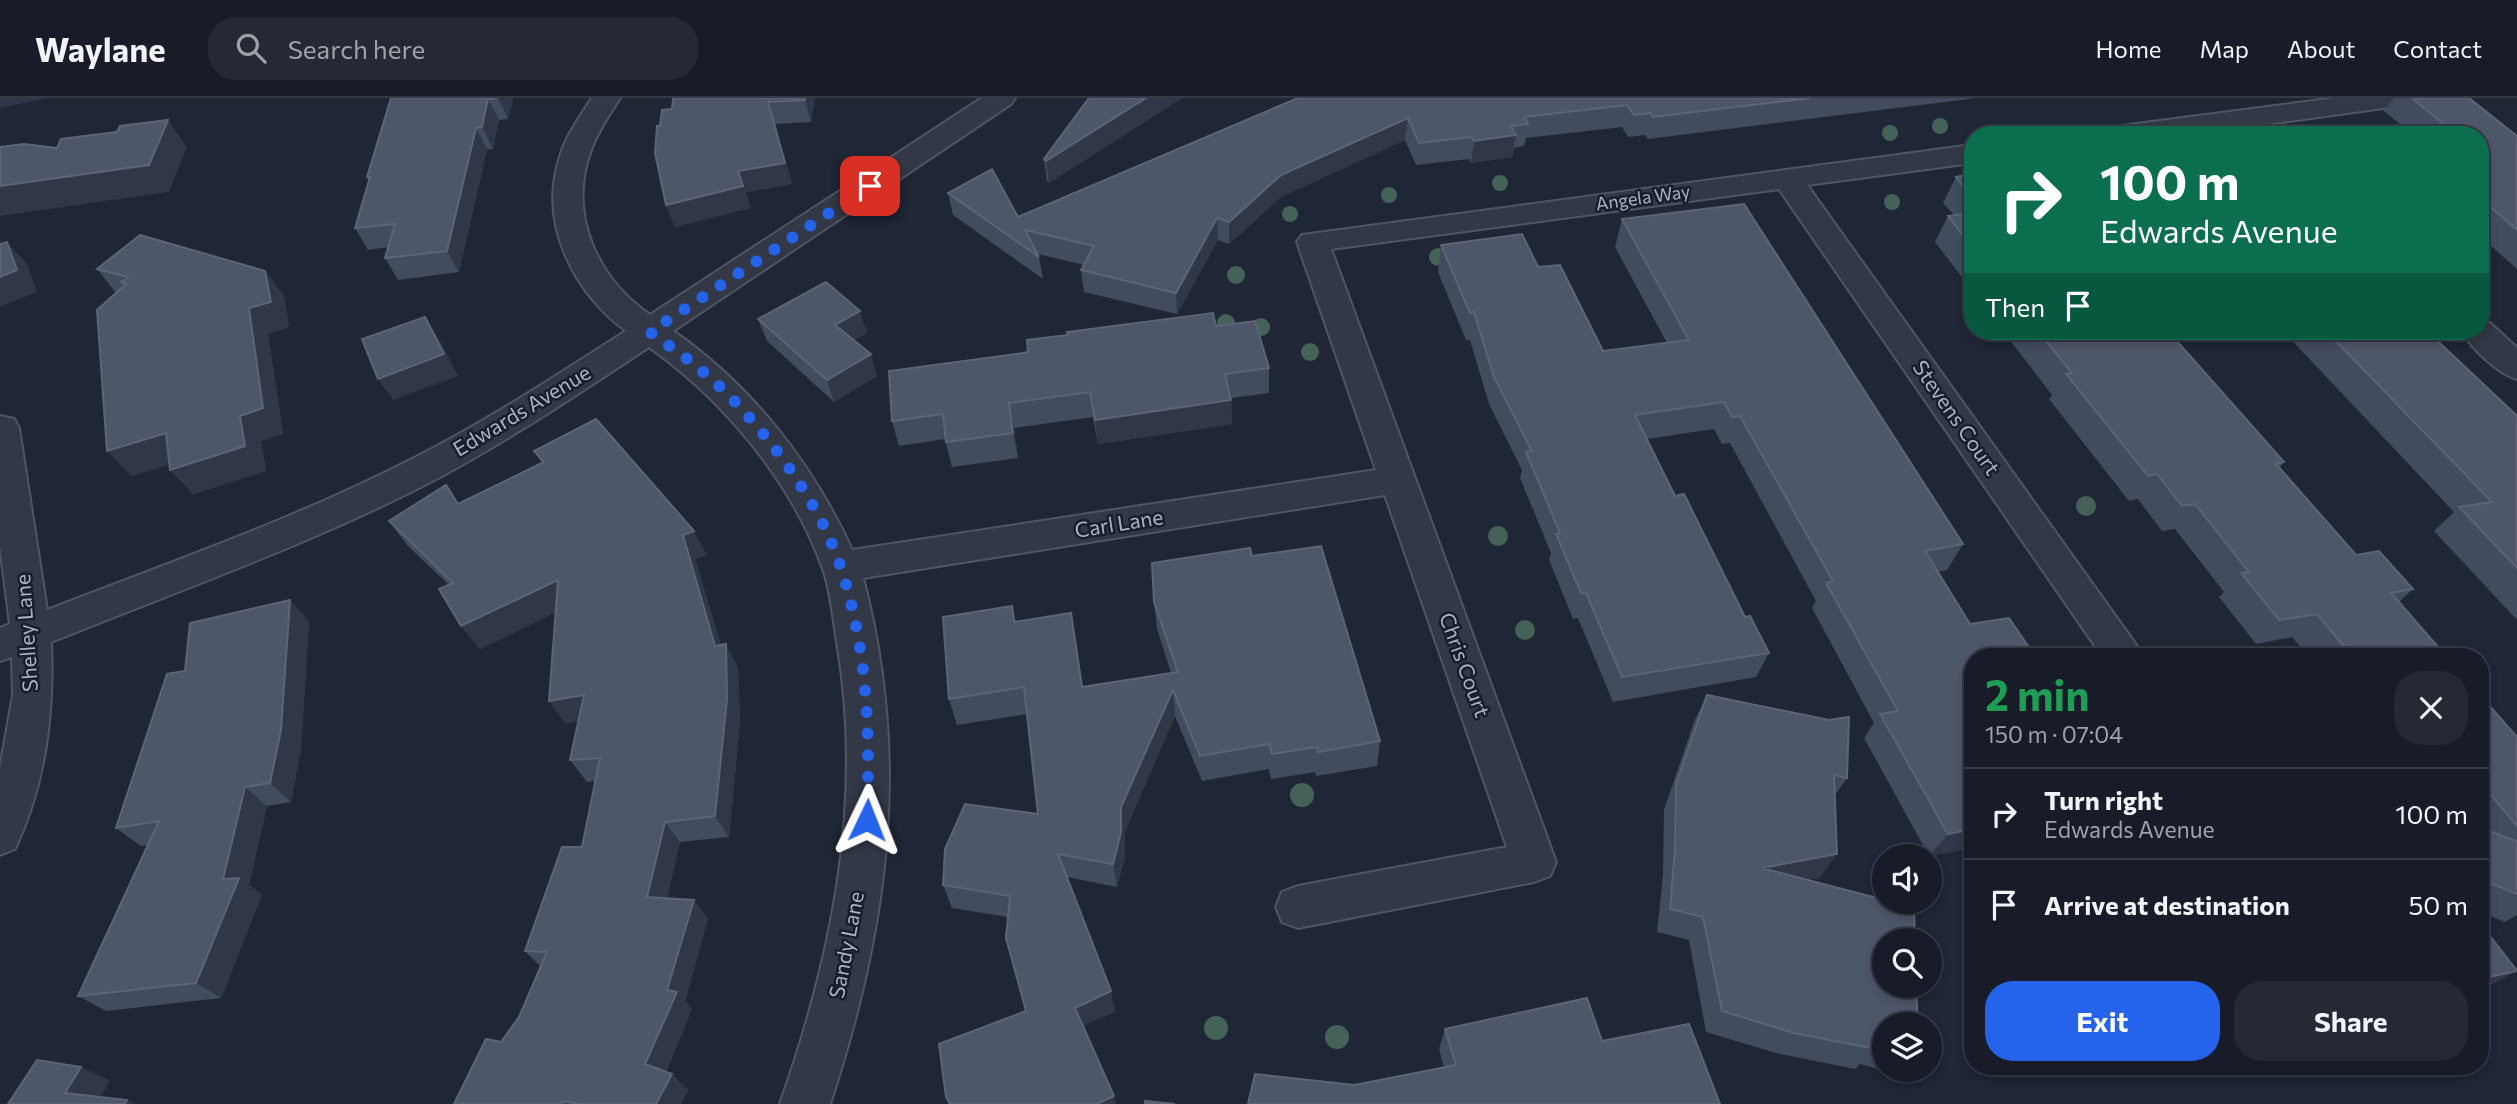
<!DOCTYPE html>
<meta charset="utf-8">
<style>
body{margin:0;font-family:Commissioner,sans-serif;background:#242934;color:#f1f3f6;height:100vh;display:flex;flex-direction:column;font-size:26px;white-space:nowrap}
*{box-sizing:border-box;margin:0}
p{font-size:23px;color:#9ea1a8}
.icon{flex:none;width:38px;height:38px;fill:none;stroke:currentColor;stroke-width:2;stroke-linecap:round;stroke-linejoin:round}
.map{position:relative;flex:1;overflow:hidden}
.side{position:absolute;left:1964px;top:550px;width:525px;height:427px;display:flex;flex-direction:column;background:#171c28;border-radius:28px;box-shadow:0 4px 10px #0003,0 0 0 2px #363a45}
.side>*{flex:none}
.hud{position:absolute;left:1964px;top:28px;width:525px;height:214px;border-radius:28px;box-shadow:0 4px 10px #0003,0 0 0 2px #363a45;background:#0b6e4f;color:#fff;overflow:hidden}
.tools{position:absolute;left:1872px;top:746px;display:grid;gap:14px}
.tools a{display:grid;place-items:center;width:70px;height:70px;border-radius:50%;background:#171c28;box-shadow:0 4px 10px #0003,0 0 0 2px #363a45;font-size:35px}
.pin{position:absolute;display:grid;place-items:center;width:60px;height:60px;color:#fff;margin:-30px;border-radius:14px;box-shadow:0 4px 10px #0006}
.me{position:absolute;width:77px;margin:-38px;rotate:2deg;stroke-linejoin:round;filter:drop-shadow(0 0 5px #0008)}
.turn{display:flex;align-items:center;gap:24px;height:147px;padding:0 21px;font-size:32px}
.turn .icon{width:91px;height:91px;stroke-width:2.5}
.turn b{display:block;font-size:49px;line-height:60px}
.then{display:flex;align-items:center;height:66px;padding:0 21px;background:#0003;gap:14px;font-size:26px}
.round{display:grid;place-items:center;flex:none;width:74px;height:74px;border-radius:28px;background:#242934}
.headline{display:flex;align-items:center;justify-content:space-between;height:119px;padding:0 21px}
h1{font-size:42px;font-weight:700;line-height:52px;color:#1e9e55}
.primary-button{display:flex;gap:14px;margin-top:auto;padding:14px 21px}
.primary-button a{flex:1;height:80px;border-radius:28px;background:#2563eb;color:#fff;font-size:28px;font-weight:700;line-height:80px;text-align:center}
.primary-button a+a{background:#242934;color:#f1f3f6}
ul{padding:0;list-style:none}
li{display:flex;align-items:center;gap:21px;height:91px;padding:0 21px;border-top:2px solid #363a45}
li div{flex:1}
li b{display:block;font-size:26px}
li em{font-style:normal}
header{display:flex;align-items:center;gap:42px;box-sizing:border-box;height:98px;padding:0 35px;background:#171c28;border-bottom:2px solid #363a45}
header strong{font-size:33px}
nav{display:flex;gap:38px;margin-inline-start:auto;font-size:24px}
.search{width:490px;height:63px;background:#242934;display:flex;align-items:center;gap:18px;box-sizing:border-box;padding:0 24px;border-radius:28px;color:#9ea1a8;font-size:26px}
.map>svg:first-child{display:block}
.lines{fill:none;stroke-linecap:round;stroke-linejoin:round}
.street-casing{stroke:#505564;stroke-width:4}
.street{fill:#323846;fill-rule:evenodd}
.tree{fill:#456258}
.wall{fill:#434b5e}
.shaded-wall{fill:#303749}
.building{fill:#4e5669;stroke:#5d6477;stroke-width:2}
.route{stroke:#2563eb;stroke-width:12;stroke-dasharray:0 21.6}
.labels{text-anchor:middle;stroke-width:5;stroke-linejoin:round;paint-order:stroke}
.far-street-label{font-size:18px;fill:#acb2c3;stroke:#181e2a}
.street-label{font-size:21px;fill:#acb2c3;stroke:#181e2a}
</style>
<header>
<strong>Waylane</strong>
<div class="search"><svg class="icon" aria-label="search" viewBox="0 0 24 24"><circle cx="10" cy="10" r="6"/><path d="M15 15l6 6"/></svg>Search here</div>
<nav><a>Home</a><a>Map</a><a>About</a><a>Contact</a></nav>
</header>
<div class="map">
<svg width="2517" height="1006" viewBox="0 0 2517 1006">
<rect width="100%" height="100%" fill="#1f2636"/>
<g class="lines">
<g class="street-casing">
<path id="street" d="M592,0H620C609,17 598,33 591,52C567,116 597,180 650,217L982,0H1015L1011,6L673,233C751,287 813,366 852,452L1376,372L1297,144L1302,137L1972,47V65L1807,87L2144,558H2102L1779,91L1331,151L1556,764L1550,778L1534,784L1298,830L1282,824L1276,809L1282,794L1298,788L1507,749L1385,397L863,480C911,662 888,830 830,1006H780C833,856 864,702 837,544C833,520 831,494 823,471C792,384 724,302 649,249C581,294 514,339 442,378C317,444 182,491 51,544C54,616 46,684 15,751L0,757V670L13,597L12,559L0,563V530L10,526L0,448V318L14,321L19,330L47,512C171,464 298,420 416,359C489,322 557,277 626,233C574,194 539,127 559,62C565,39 579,20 592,0Z
M2335,0H2412L2408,6L2398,8L2187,37H2107L2111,31L2121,28Z
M2480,222L2490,225L2517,250V281C2497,275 2472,251 2462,233H2480Z"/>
</g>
<use href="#street" class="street"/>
</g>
<g class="tree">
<circle cx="1940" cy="28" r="8"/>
<circle cx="1890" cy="35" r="8"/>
<circle cx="1500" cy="85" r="8"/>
<circle cx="1389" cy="97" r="8"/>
<circle cx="1892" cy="104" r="8"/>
<circle cx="1290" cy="116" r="8"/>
<circle cx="1438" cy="159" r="9"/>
<circle cx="1236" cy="177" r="9"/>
<circle cx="1226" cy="225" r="9"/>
<circle cx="1261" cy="229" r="9"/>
<circle cx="1310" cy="254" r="9"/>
<circle cx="2086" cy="408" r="10"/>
<circle cx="1498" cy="438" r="10"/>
<circle cx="1525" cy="532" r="10"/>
<circle cx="1302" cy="697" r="12"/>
<circle cx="1216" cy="930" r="12"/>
<circle cx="1337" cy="939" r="12"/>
</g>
<path class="wall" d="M391,0H513L508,21L499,22L493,51H487L459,174L398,182L385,160L388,149L368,152L355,130L369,84L367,79Z
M676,0H815L811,24L775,26L792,86L746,94L750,110L675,129L666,107L660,28L672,11Z
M1089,0H1182L1049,85L1047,83L1044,61Z
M1298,0H1977L1648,41L1645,37L1628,39L1622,29L1526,40L1524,48L1514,50L1512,59L1471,65L1469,61L1416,67L1405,42L1281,99L1229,146L1218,142L1177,216L1084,194L1081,172L1084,167L1038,156L1039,159L1043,181L953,117L948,95L1018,119Z
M2394,0H2469L2517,38V171L2480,138V37H2413L2384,13Z
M1972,76V192L1935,144L1948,118L1954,117L1943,105L1956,79Z
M1622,121L1963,446L1947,472L1938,474L1972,558V750L1929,758L1864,640L1874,625L1812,510L1816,503L1730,345L1722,346L1714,331L1647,341L1675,398L1745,519L1769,555L1756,579L1613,604L1578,520L1573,521L1549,462L1551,455L1520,380L1522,372L1489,306L1470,242H1466L1438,174L1441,147L1538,169L1603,253L1667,245L1615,149Z
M97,171L265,173L284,198L289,229L268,236L283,336L261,343L266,373L193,396L170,366L131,378L116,195Z
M758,221L867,235L854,242L877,278L834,304L767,243Z
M1216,228L1269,270V295L1231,300L1232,326L1098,346L1093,319L1014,330L1018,360L952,369L945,341L899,348L892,323L1023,255Z
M2003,233H2168L2284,364L2280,369L2356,457L2413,491L2399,504L2446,558H2308L2292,539L2256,546L2219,499L2224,494L2175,431L2162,433L2138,401L2129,403L2049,301L2052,297Z
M2283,233H2427L2517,318V522L2434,433L2454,414Z
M534,353L707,457L695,461L721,547L738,569L740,624L729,739L680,744L667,800L694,802L708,821L685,903L692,911L666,974L688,992L681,1006H454L501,944L519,919L540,868L525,853L582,749L595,683L587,684L570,662L578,623L566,626L549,603L556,514L480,551L461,528L449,487L407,447L389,423L459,406L542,365Z
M1252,458L1380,643L1377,668L1316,678L1315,674L1271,681L1269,671L1202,683L1175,618L1125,733V758L1117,789L1067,779L1115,914L1026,913L1008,819L952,810L943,787L1038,716L1027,616L957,627L949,601L1012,508L1016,524L1071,515L1083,589L1171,575L1157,531L1154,504Z
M309,523L301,651L291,704L267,708L249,787L262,797L221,900L106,913L78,898L148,747L141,748L116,730Z
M1707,597L1847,680L1835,697L1837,756L1819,780L1808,782L1885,926V971H1901L1896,976L1860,966L1855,971L1776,955L1706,934L1689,842L1657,834L1663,777L1664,712L1694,624Z
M2480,597L2517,639V817L2505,824L2480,814Z
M1445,931L1602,943L1720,1006H1248L1444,969L1439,951Z"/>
<path class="shaded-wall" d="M0,0H47L0,10Z
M498,0H513L508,21Z
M805,0H815L811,24L805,2Z
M1146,0H1182L1049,85L1046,63Z
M488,1L499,22L493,51L482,29Z
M768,4L792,86L746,94L750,110L675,129L666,107L738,73Z
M1408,20L1405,42L1281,99L1229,146V124L1281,77Z
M168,22L187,49L169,94L0,118V88Z
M476,30L487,51L459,174L447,153Z
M1516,37L1512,59L1471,65L1474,43Z
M1217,120L1218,142L1177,216L1176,195Z
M7,144L27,166L37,194L0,209V179Z
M265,173L284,198L289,229L268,236L283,336L261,343L266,373L193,396L170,372L240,318L249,210Z
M860,213L867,235L842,249L835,227Z
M425,219L439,241L458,278L393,302L378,281Z
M871,256L877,278L834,304L827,282Z
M1231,302L1232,326L1098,346L1095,322Z
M1009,305L1014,330L1018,360L1013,335Z
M166,335L189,360L131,378L107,353Z
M694,433L707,457L695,461L726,565V546L738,569L740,624L729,739L715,718V548L683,437Z
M558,482L573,506L480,551L461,528Z
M290,502L309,523L301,651L291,704L270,685Z
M1071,515L1076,542L1086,615L1082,589Z
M1173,592L1175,618L1125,733V758L1117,789L1113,766L1121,709Z
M584,597L599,619L566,626L549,603Z
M245,689L267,708L249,787L262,797L221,900L196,885L223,781Z
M665,724L680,744L663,818L647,799Z
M1972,731V750L1929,758L1948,736Z
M1837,756L1819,780L1746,794L1762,770Z
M694,802L708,821L685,903L692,911L662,982L645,966Z
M2517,873L2480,893V881Z
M1111,893L1115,914L1081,929L1075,910Z
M81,969L110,983L96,1006L65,995Z
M672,976L688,992L681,1006H656Z
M1114,998L1116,1006H1097Z
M127,1002L136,1006H125Z"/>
<path class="building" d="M391,0H498L488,1L482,29L476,30L447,153L385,160L395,126L355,130L370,79H367Z
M676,0H805V2L768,4L785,65L738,73L743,88L666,107L655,55L657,28H660L662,12L672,11L673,1Z
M1089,0H1146L1046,63L1044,61Z
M1298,0H1810L1653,19L1651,15L1634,17L1627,7L1524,19L1528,26L1511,28L1516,37L1474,43L1472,39L1419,45L1408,20L1281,77L1229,124L1217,120L1176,195L1081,172L1094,148L1025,132L1039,159L948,95L992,71L1018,119Z
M2412,0H2469L2517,38V132L2480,100V37H2457Z
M168,22L149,67L0,88V49L24,46L57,50L61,41L117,34L120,28Z
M1972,76V99L1956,79Z
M1972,99V110L1964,100Z
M1744,106L1963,446L1925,453L1970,526L2009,520L2035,558H1972V731L1948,736L1880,616L1898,613L1826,485L1833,483L1740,318L1732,319L1724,304L1635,317L1675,398L1684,396L1745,519L1750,518L1769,555L1622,579L1586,495H1581L1556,436L1560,435L1526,354L1532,353L1494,279L1474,214L1470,215L1441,147L1522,136L1538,169L1560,167L1603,253L1689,242L1622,121Z
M1972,115V149L1948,118Z
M140,137L265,173L271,204L249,210L263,310L240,318L245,348L170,372L166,335L107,353L97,212L126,186L121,184L128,179L97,171Z
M7,144L17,172L0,179V146Z
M826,184L860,213L835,227L871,256L827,282L758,221Z
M1213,215L1216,228L1255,223L1269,270L1225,276L1231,302L1095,322L1090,294L1009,305L1013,335L946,344L943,316L892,323L889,273L1023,255L1028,254L1027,242L1068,237L1067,234Z
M425,219L444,256L378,281L362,241Z
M2038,233H2168L2284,364L2276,366L2356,457L2379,453L2413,491L2391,495L2446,558H2352L2317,516L2279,522L2241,475L2249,474L2195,406L2182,408L2157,376L2148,378L2066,276L2072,275Z
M2326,233H2427L2517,318V470L2459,409L2492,404Z
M596,321L694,433L683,437L715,548L726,546L727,601L715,718L665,724L647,799L694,802L667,892L677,894L645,966L672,976L656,1006H580L563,1003L561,1006H454L486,941L501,944L519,919L547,854L525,853L562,749H582L600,660L570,662L584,597L549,603L558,482L461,528L439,491L453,485L389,423L446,387L458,406L544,364L534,353Z
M1321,448L1380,643L1318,654L1317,649L1272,656L1269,646L1200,658L1173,592L1121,709V734L1113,766L1058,756L1111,893L1075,910L1114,998L1097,1006H950L946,999L939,946L1026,913L1006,840L1010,798L943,787L945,751L965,706L1038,716L1024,589L949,601L943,519L1012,508L1014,524L1071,515L1082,589L1178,574L1154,504L1152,465L1250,450L1252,458Z
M290,502L281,632L270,685L245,689L223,781L239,780L196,885L78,898L159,723L116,730L167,576L185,573L190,525Z
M1707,597L1829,622L1849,619L1847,680L1834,677L1837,756L1762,770L1885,802V803H1891L1914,809L1915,842H1885V887H1916L1918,926H1885V947L1877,945L1876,951L1794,935L1722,913L1703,819L1670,811L1675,752L1676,686Z
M2480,597L2517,639V728L2480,684Z
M2480,730L2517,743V796L2480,781Z
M2480,825L2517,873L2480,881Z
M1587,900L1602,943L1689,926L1720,1006H1248L1255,976L1355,987L1456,967L1445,931Z
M37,962L81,969L65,995L127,1002L125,1006H8Z
M1145,1003L1175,1006H1145Z"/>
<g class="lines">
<path class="route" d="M867,722C870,637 868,552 841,470C818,399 758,320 701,272C685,258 667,247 650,234L870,88"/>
</g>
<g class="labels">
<g class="far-street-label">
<text transform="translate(1643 100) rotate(-8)" y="6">Angela Way</text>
</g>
<g class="street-label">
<text transform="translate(522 313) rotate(-31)" y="7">Edwards Avenue</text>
<text transform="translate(1956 320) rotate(55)" y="7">Stevens Court</text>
<text transform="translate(1119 426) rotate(-9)" y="7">Carl Lane</text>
<text transform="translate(27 535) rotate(-94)" y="7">Shelley Lane</text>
<text transform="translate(1464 567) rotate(70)" y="7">Chris Court</text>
<text transform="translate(847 847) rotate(-79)" y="7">Sandy Lane</text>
</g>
</g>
</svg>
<div class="tools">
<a><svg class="icon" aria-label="sound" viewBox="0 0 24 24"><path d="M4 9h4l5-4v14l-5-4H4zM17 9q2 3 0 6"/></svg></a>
<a><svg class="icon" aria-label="search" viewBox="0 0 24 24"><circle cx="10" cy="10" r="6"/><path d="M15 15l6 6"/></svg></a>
<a><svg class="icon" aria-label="layers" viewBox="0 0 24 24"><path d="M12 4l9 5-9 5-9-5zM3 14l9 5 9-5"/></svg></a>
</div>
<div class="pin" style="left:870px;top:88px;background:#d93025"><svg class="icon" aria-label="arrive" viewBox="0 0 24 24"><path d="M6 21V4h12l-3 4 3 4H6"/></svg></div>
<svg class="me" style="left:867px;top:722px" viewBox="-20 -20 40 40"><path d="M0-17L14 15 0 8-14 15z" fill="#2563eb" stroke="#fff" stroke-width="4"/></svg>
<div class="hud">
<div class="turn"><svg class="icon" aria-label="right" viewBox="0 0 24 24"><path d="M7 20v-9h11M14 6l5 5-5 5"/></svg><div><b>100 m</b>Edwards Avenue</div></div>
<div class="then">Then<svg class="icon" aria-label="arrive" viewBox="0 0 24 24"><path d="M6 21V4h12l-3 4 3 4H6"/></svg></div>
</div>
<section class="side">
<div class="headline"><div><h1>2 min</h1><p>150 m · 07:04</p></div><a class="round"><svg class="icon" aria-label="close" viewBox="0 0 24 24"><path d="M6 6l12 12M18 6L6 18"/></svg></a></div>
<ul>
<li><svg class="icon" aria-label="right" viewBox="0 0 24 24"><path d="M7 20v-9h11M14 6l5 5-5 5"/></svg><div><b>Turn right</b><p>Edwards Avenue</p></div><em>100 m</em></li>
<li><svg class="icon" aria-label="arrive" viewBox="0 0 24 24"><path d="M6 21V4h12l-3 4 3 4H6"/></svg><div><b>Arrive at destination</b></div><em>50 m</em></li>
</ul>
<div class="primary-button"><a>Exit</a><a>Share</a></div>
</section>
</div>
